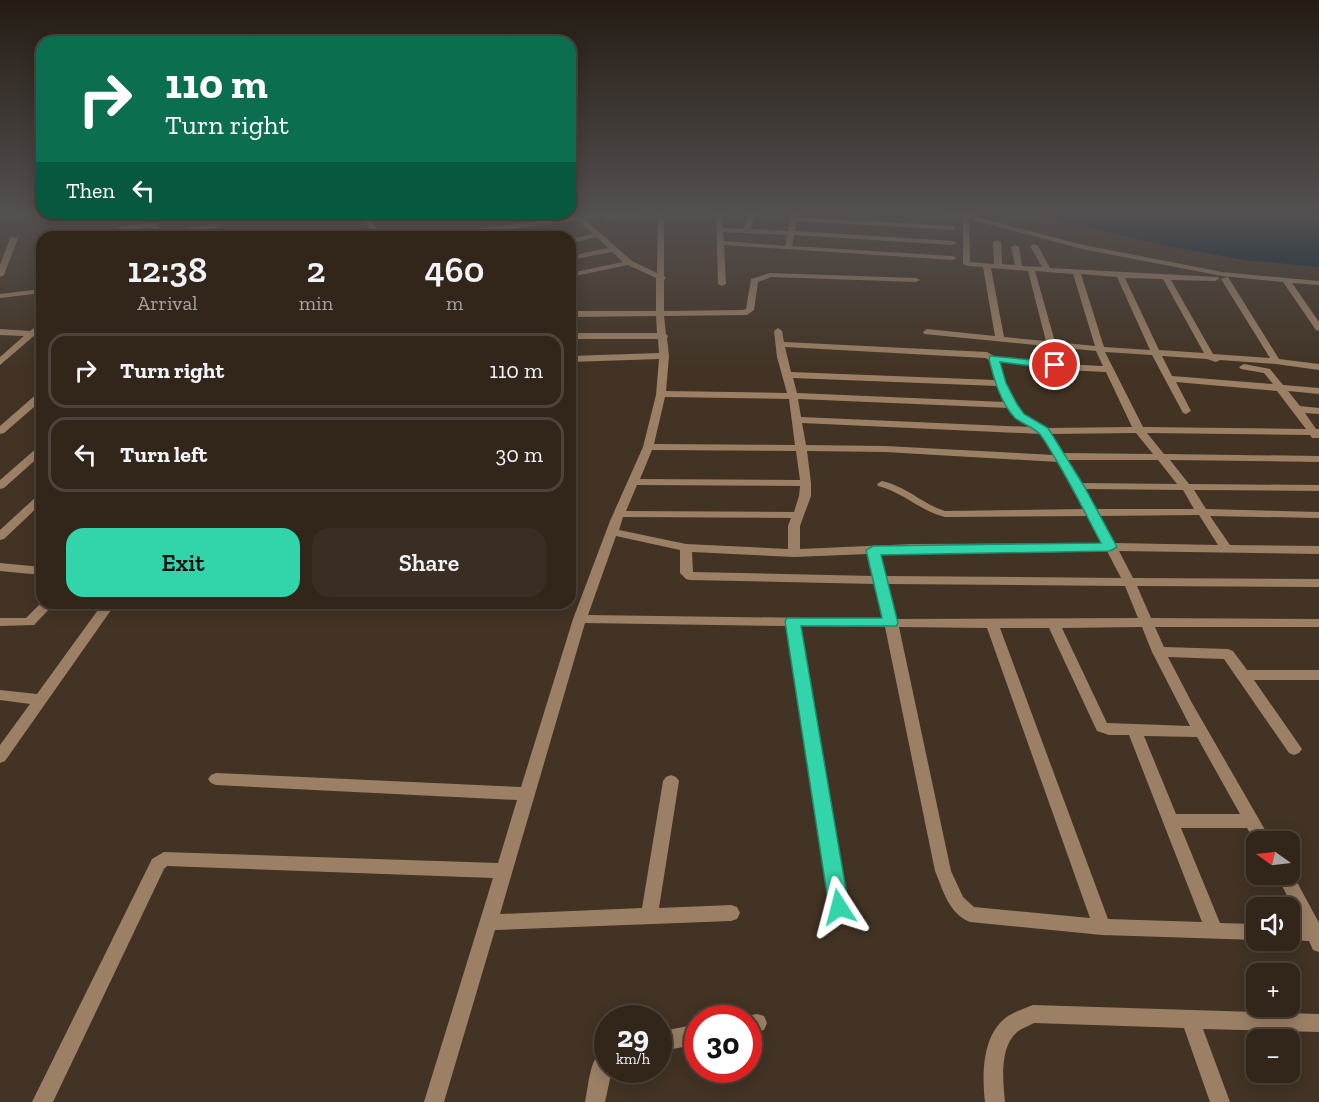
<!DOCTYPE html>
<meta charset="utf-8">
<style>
body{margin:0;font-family:"Zilla Slab",serif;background:#3a2e24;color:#f1f3f6;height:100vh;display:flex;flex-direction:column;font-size:22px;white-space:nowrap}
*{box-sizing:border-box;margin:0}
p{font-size:20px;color:#a8a5a3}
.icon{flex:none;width:33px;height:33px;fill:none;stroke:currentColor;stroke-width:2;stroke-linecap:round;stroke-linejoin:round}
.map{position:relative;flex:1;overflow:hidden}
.panel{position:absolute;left:36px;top:231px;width:540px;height:378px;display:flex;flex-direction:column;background:#32261b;border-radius:18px;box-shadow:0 3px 15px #0003,0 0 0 2px #4d433a}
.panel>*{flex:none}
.hud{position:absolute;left:36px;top:36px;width:540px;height:183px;border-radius:18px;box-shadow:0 3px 15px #0003,0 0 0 2px #4d433a;background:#0b6e4f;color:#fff;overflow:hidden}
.needle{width:39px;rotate:284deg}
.buttons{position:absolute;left:1246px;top:831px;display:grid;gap:12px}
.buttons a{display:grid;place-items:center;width:54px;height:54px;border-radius:12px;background:#32261b;box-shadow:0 3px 15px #0003,0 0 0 2px #4d433a;font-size:30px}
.speed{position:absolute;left:594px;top:1005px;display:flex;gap:12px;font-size:30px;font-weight:700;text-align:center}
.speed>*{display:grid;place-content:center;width:78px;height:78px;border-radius:50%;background:#32261b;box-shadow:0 3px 15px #0003,0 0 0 2px #4d433a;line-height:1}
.speed small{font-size:15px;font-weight:400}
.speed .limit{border:9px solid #d22;background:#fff;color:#111}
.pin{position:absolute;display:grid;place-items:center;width:51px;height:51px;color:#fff;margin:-26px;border:3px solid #fff;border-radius:50%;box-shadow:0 2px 6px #0007}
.me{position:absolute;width:66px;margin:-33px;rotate:351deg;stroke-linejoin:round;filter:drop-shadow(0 0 4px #0008)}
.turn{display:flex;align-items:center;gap:21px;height:126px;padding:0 30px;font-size:27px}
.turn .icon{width:78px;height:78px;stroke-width:2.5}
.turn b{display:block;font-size:42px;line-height:51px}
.then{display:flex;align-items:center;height:57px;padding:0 30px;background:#0003;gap:12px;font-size:22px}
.eta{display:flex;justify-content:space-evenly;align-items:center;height:102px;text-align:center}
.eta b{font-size:36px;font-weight:600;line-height:42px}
.button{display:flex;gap:12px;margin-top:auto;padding:12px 30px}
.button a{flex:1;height:69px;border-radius:18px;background:#32d4a9;color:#111;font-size:24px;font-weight:600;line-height:69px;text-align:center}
.button a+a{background:#3a2e24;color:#f1f3f6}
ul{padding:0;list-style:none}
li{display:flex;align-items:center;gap:18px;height:75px;margin:0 12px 9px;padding:0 18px;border:3px solid #4d433a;border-radius:18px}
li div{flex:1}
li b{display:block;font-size:22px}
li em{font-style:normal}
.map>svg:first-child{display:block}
.water{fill:#022236}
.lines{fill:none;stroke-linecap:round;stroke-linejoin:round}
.minor{fill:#9b8065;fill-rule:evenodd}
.tertiary{fill:#9b8065;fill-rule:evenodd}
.route{fill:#32d4a9;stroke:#208a6e;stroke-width:1.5}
</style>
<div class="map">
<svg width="1319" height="1102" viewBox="0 0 1319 1102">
<rect width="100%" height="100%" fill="#423324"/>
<path class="water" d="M1029,214H1319V267L1245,260L1172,247Z"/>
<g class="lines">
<path class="minor" d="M359,214H365L384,237H376Z
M658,214H664V276L666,278L664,280V311L743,310L746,309L751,279L770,273L916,278L920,280L916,282L771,277L758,282L754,310L747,315L664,316L666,334L668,336L667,338L669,356L666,391L787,393L777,357L774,331L778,328L782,331L784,342L987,352L996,357L1063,364L1103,366L1096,351L924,334L923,332L927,329L995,336L983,267L968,266L963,264V218L944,214H966L1083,245L1222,272L1319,281V285L1292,283L1319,322V331L1316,330L1283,282L1222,276L1082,249L969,219L970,262L994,264L993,242L997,240L1001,242L1002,264L1015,265L1011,247L1015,245L1019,247L1022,266L1042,267L1030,246L1034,244L1038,246L1050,268L1218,277L1219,279L1215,281L1171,280L1213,354L1270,358L1221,279L1228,277L1279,359L1319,364V370L1276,364L1220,360L1216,362L1207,359L1162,356L1172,376L1273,384L1264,373L1241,369L1239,367L1244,364L1270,369L1283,385L1319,388V394L1288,391L1300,406L1319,408V414L1305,413L1316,429H1319V438H1312L1310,435L1147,433L1164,454L1319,456V462L1170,460L1189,484L1319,485V491L1194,490L1206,509L1319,512V518L1210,516L1230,545L1319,546V554L1119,551L1133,578L1319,579V587L1137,586L1151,618L1319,619V627H1155L1164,647L1228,649L1233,651L1247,670H1319V680H1254L1302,749L1299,753L1294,755L1289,753L1224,659L1168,657L1192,703L1272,842H1257V845L1247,828H1181L1220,923L1257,924V940L1102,935L970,922C949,914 943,890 935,871L885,627L800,626L848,907L845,913L839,915L833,913L830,907L787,626L585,623L500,914L642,908L663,781L666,777L671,775L676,777L679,781L659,908L731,905L737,907L740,913L737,919L731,921L495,930L444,1102H424L493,878L167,866L164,869L53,1102H32L152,859L164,852L498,863L517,800L216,785L211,783L208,779L211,775L216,773L521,787L573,619L610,521L643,447L656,395L659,359L570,362V356L659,353L658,339H570V333H657L656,316L570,317V311H656V278L628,265L570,277V273L623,262L612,252L570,260V256L608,248L597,237L570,243V239L593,234L579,220L584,219L632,261L657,273ZM991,268L1028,271L1046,341L1004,337ZM1035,271L1073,274L1095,346L1055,342ZM1081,274L1117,277L1150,350L1104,347ZM1125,278L1163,279L1204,353L1159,350ZM785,347L985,358L990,360L995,380L791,372ZM1105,352L1152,355L1183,413L1186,414L1191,411L1176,382L1277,391L1306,429L1143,427ZM999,362L1063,370L1106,372L1132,427L1046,428L1024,414L1017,404L1005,383ZM793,378L997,386L1005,402L797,393ZM665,397L789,399L795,445L654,444ZM798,399L1009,408L1016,418L1031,427L801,417ZM802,423L1041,434L1054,455L885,446L806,445ZM1136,433L1153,454L1063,453L1051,434ZM652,450L796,451L800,480L640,479ZM807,451L885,452L1058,462L1085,509L945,511C922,504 908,487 882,481L877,484L878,486C903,492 920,511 945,517L1089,516L1103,543L913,544L800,549V526L811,496V483ZM1067,460H1158L1177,484L1081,483ZM637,485L800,486L799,496L794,512L626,511ZM1085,489L1183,490L1194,509H1096ZM1199,515L1218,545L1115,543L1100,516ZM623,517L791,518L788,526V549L686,544L619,530ZM616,536L680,550V573L686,579L690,580L875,584L883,619L588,615ZM1107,551L1121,578L886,576L880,553ZM692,552L794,557L868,554L873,576L693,572ZM888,584L1125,586L1138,618L896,619ZM899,627L987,628L1090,918L974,907L963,897L951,871ZM1142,627L1152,652L1190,726L1107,723L1062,628ZM1000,628H1049L1097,731L1109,735H1129L1202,922L1108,919ZM1144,736L1197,737L1240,814H1176Z
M716,214H722L723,228L744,229L748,214H754L751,229L788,231L791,214H797V217L952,226H955V230L796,221L795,231L953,241L957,243L953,245L794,235L792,246L953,256L957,258L953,260L724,245L726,284L722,286L718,284ZM723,232L787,235L785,246L724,241Z
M155,223L159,225V232L215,225L219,227L160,237H128L152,232V227L122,230L118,228L122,226Z
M504,229L511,231L505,237H497Z
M11,236L18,238L4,275L0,277V265Z
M42,322V329L0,365V357L24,336L0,335V329L30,331Z
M42,391L40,401H42V407H34L4,433L0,434V426L39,392Z
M42,446V454L4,488L0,489V480L38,447Z
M42,495V503L4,539L0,540V530L37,496Z
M0,563L42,567V575L0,571Z
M42,602L55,603L34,625L0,626V618H26Z
M103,603H116L5,761L0,763V745L30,704L0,700V690L37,694Z
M1290,869L1319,923V952L1313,950L1309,941L1288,940H1290V925H1302L1276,874H1290Z
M1033,1005L1319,1014V1032L1203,1029L1230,1102H1210L1184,1028L1034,1023C1029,1026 1022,1028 1017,1032C999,1048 1003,1081 1005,1102H985C982,1076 982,1039 1003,1020C1010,1013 1023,1009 1033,1005Z
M757,1014L764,1016L767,1023L764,1030L748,1033V1018L741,1017Z
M698,1024V1044L658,1052V1032Z
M608,1046V1070H612L605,1102H585C589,1085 589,1054 608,1046Z"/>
<path class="tertiary" d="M598,214H643L606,220L603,217L444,237H422L426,235Z
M42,289V293L0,298V294Z"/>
</g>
<linearGradient id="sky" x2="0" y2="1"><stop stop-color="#241c14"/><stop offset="0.58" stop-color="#545050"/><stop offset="1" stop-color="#545050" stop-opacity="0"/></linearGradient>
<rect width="1319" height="368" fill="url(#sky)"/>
<path class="route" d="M990,356L1055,362L1060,365L1055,369L1000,362L1006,383L1017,404L1024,414L1048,428L1084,486L1117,547L1110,551L881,555L898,623L896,626H801L849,907L846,913L839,916L832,913L829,907L785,621L787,618H882L866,550L873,546L1101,543C1082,507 1064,470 1042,437C1036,427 1023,425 1015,418C1000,402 994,379 989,359Z"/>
</svg>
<div class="buttons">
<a><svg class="needle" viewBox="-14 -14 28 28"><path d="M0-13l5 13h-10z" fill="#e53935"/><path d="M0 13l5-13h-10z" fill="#a8a5a3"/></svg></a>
<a><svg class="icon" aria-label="sound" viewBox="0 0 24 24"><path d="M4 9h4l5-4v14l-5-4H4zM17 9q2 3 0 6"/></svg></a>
<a>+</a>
<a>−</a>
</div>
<div class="speed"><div>29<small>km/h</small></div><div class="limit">30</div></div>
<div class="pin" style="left:1055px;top:365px;background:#d93025"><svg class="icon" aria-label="arrive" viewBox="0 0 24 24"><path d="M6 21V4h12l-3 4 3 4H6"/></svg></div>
<svg class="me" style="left:839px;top:907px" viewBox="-20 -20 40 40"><path d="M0-17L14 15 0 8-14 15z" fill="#32d4a9" stroke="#fff" stroke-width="4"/></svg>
<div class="hud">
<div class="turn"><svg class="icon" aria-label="right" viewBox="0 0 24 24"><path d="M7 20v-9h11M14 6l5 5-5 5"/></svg><div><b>110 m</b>Turn right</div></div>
<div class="then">Then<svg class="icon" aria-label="left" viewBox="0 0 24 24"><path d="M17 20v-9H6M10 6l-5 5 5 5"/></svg></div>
</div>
<section class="panel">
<div class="eta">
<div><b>12:38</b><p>Arrival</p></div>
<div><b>2</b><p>min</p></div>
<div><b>460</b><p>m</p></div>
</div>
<ul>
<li><svg class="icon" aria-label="right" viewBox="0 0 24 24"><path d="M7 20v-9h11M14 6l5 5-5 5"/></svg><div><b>Turn right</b></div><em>110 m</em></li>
<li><svg class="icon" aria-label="left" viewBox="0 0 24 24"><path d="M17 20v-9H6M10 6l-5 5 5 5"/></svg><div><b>Turn left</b></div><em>30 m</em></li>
</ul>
<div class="button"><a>Exit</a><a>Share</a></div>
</section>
</div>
